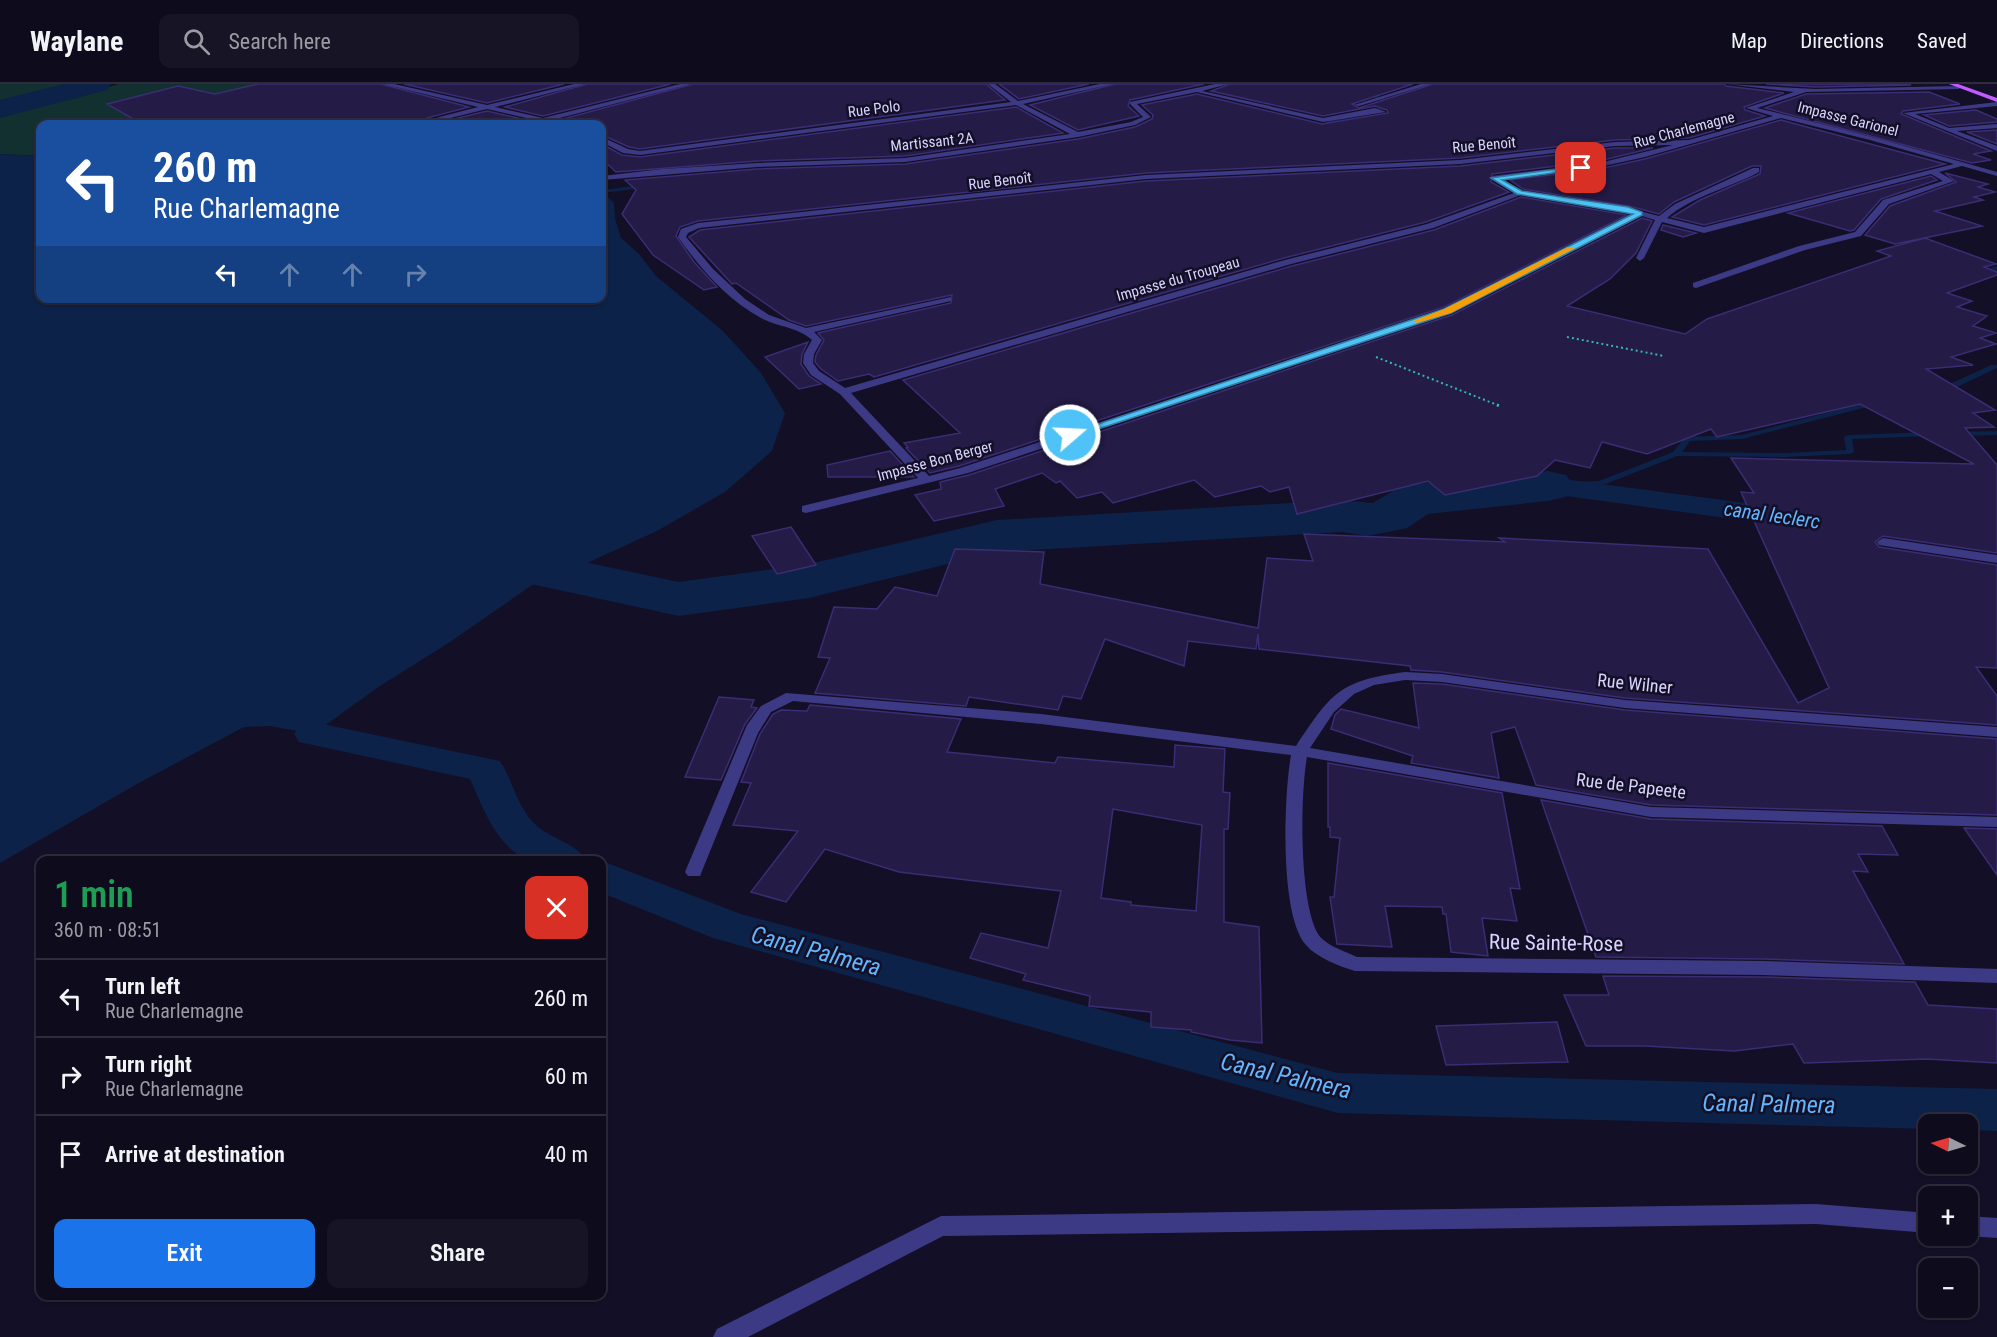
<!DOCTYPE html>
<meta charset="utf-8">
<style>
body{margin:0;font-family:"Roboto Condensed",sans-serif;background:#171425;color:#f1f3f6;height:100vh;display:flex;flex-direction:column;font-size:22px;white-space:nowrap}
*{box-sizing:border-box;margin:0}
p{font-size:20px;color:#9b9ba3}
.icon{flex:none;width:33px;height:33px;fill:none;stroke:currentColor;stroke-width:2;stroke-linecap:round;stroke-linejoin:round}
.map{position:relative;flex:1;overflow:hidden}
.details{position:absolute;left:36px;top:772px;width:570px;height:444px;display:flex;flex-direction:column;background:#0e0b1c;border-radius:12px;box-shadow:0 2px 4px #0004,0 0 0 2px #2e2b3b}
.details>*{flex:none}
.hud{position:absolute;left:36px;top:36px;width:570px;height:183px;border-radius:12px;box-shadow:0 2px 4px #0004,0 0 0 2px #2e2b3b;background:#1a4fa0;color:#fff;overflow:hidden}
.needle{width:39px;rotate:275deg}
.tools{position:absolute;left:1918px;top:1030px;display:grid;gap:12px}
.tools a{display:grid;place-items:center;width:60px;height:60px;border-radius:12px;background:#0e0b1c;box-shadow:0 2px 4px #0004,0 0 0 2px #2e2b3b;font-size:30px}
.pin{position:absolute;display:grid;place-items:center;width:51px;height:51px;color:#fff;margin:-26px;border-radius:12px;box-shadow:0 3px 9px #0006}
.me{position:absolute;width:66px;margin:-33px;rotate:71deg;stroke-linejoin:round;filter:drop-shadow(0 0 4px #0008)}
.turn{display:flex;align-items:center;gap:21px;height:126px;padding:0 18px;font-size:27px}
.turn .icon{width:78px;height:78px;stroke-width:2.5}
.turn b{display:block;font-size:42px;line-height:51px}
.lanes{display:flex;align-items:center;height:57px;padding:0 18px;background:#0003;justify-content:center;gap:30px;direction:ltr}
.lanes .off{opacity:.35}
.round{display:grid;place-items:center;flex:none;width:63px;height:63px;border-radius:12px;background:#171425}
.head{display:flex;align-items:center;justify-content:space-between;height:102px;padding:0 18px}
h1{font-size:36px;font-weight:600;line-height:45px;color:#1e9e55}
.primary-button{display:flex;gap:12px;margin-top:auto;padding:12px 18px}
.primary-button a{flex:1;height:69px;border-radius:12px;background:#1a73e8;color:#fff;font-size:24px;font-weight:600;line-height:69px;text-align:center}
.primary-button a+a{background:#171425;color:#f1f3f6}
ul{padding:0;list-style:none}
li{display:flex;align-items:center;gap:18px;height:78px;padding:0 18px;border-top:2px solid #2e2b3b}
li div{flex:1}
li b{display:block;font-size:22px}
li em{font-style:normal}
header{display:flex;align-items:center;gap:36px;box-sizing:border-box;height:84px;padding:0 30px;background:#0e0b1c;border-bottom:2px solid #2e2b3b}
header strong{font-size:28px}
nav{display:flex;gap:33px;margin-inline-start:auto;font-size:21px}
.search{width:420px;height:54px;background:#171425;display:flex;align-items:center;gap:15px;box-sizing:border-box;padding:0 21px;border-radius:12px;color:#9b9ba3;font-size:22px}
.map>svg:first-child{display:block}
.green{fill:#12302f}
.water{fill:#0c2248}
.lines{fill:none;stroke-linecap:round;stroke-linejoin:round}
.stream{fill:#0c2248;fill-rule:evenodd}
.canal{fill:#0c2248;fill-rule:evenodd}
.river{fill:#0c2248;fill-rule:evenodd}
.building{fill:#241b47;stroke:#3b2d73;stroke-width:1.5;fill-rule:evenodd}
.path-far1{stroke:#2fb8b0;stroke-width:2;stroke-dasharray:2 3;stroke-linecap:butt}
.path{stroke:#2fb8b0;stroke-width:3;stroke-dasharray:2 4;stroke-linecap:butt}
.minor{fill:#3d3a85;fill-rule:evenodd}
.major{fill:#c25bff;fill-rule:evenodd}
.route{fill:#4fc3f7;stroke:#337fa1;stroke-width:1.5}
.slow{fill:#f59e0b}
.labels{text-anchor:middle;stroke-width:5;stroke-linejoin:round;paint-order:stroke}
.far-street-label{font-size:15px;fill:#d9d4ff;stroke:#130f26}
.street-label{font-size:18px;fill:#d9d4ff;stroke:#130f26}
.water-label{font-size:20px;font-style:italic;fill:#62b6ff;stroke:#130f26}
.near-street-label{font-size:21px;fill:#d9d4ff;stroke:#130f26}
.near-water-label{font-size:24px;font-style:italic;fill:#62b6ff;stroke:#130f26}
</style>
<header>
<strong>Waylane</strong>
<div class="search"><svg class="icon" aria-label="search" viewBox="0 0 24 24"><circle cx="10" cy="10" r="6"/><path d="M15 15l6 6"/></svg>Search here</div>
<nav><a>Map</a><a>Directions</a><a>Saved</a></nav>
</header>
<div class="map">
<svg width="1997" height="1253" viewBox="0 0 1997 1253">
<rect width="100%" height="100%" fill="#130f26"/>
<path class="green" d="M0,0H77L53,9L0,22Z
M118,0H315L237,40H40V72L0,70V31L76,14Z"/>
<path class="water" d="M0,70L40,72V214H602L603,108L614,119L615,135L621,154L639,170L656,192L723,247L761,289L785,329L772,367L725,408L657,447L585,480L551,488L450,558L380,602L313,650L270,642L244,643L137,700L0,779Z"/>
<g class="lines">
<path class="stream" d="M1380,0H1387L1372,6V10L1397,20H1401V22L1334,38L1319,47H1315V45L1330,36L1392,21L1368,11V4Z
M648,100L651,102L650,103L602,109L603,106Z
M1997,182V186L1977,189L1974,187Z
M1991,281H1997V284L1957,303L1941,305L1937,303L1952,299Z
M1876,316L1880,318L1879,320L1742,355L1690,357L1682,368L1785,369L1846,366L1844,353L1848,351L1931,348L1935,350L1931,352L1852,355L1854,368L1850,370L1785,373L1677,372L1603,401L1548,405L1544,402L1548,399L1599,397L1673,368L1685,353L1742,351Z
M1997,347V351L1955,352L1951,350L1955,348Z"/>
<path class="canal" d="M1548,393L1799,426L1810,428L1814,435L1810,442L1799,444L1537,408L1533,402L1537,396Z
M313,638L500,677C512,695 517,720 531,736C547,755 575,757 587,777H529C496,762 484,726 470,695L299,658L294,650L299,642Z
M602,777L741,830L1338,989L1997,1005V1047L1968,1046V1041H1929V1045L1338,1029L713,854L602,809Z"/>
<path class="river" d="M64,0H111L107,6L0,34V16Z
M1548,387L1566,391L1574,402L1566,413L1548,417L1428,430L1407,444L1368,452L1341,448L997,468L809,514L679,532L531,500L523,488L531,476L551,471L679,498L809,480L997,436L1341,416L1373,419L1396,405L1414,400Z"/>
</g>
<path class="building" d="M258,0H381L469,23L427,34L428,40H142L107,20L178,2L215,10Z
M404,0H564L487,19Z
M587,0H671L543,32L505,23Z
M693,0H986L1005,16L640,65L629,63L602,51V40H564L559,36Z
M999,0H1089L1019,15Z
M1115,0H1204L1130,16L1128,22L1139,32L1078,46L1030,21Z
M1230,0H1413L1352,20L1359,24L1433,0H1724L1726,2L1784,9L1744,23L1745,26L1765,32L1689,54L1615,56L1460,74L1146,89L698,137L680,143L676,152L694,178L717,203L704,206L653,171L622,130L636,106L625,96L757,85L905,80L1078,55L1135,43L1152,35L1153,31L1142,21L1197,10L1322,40L1388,29L1387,26L1375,22L1323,32L1211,7Z
M1766,0H1909L1911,1L1815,3Z
M1929,8L1960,20L1903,27L1901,30L1991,67L1973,70L1991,76L1972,79L1765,24L1806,10Z
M1016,23L1063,49L905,72L757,77L616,88L602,75V60L622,71L640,73Z
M1976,26L1997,35V38L1949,42L1924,31Z
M487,27L544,40H433Z
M1781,36L1945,80L1704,141L1672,133L1700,116L1760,90L1761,82H1752L1674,118L1659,130L1629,122L1523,105L1510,96L1599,85L1645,75Z
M1997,46V60L1967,48Z
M1615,64H1653L1599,77L1492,90L1491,98L1509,108L1426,138L1284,174L874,293L869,290L838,297L821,285L815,278L816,271L824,256L818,249L951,219L952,211L806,242L789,236L736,199L732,200L689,153L700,146L1146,97L1460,82Z
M1945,89L1988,100L1978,103L1995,108L1974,113L1983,116L1935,127L1982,142L1895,160L1865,151L1890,122L1956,98Z
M1931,92L1937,96L1881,115L1854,146L1850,147L1788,129Z
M1521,113L1627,131L1444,223L959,382L930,389L906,364L908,363L904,359L960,349L903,296L1292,182L1434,146Z
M1642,134L1652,137L1636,169L1610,195L1567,222L1685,250L1707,235L1891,172L1877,167L1925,154L1996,180L1984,183L1997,188V191L1947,209L1972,217L1957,223L1987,232L1973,242L1996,249L1980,254L1996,260L1951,273L1973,281L1926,285L1995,326L1973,329L1994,343L1965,344L1997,381V469L1883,452L1875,458L1879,463L1997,481V584L1976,583L1997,612V641L1625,614L1442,588L1411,586L1410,582L1259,565L1258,550L1256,565L1188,557L1184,582L1105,555L1081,615L1063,612L1058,626L969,613L966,622L815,609L830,574L818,573L834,523L877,525L895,503L937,512L955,465L1044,468L1040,500L1258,544L1267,474L1313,477L1304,450L1505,458L1499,454L1708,465L1798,619L1829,604L1741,408L1754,409L1731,374L1974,380L1860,320L1717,353L1711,345L1647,370L1602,358L1590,384L1555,376L1537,392L1445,411L1428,397L1297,430L1289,403L1270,408L1261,402L1215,413L1194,396L1113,419L1102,408L1077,414L1060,397L1056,399L1042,389L995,405L1004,422L934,437L915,411L941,405L940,398L969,391L1452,231Z
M1663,141L1696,149L1683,153L1661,146Z
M808,258L802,270L801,280L809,292L821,300L799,305L765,273Z
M890,367L914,393H828L827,381Z
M791,443L816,481L777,490L752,452Z
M1413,599L1442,600L1625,626L1997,655V731L1651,721L1536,701L1515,643L1491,649L1499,694L1411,679L1413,672L1331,645L1335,631L1341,625L1419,644Z
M719,613L754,616L751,623L757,624L745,640L721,696L685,693Z
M810,621L961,635L947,668L1055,679L1058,673L1174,683L1175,661L1225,665L1223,708L1230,709L1228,745H1224V838L1259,843L1262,959L1230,956L1191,948V946L1151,943V928L1089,922L1090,912L1023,896L1026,890L970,874L981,849L1048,864L1061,807L899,788L825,765L786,818L751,808L798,747L733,741L751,699L741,698L760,650L773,630L781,626L807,627ZM1113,725L1202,741L1196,827L1131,821V818L1101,814Z
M1328,679L1502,709L1520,805L1510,804L1517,837L1482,834L1488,872L1451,868L1446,830H1443L1442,823L1385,822L1392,863L1337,860L1330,813H1334L1340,754L1330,753V743H1328Z
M1541,716L1651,735L1882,742L1898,771L1858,770L1868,788L1853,787L1904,880L1763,875L1596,873Z
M1964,744L1997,745V791Z
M1603,892L1763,893L1915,898L1928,921L1997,925V979L1927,975L1804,979L1793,960L1734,967L1645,962H1586L1564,911H1609Z
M1557,938L1568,978L1446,981L1436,942Z"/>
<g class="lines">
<path class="path-far1" d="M1567,253L1664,272
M1376,273L1500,322"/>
<path class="path" d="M1497,321L1500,322"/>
<path class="minor" d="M383,0H394L487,21L574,0H585L495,23L543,34L680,0H691L552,36L562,40H552L487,25L430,39L428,36L478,23Z
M988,0H995L1018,17L1100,0H1113L1023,20L1078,48L1131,38L1143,33L1130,20V18L1215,0H1228L1202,7L1323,34L1375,24L1386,28L1323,38L1197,8L1137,20L1151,33L1135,41L1078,53L905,78L757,83L602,96V92L663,85L757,79L905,74L1070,50L1016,21L640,71L623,69L602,58V53L628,65L640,67L1011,18Z
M1421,0H1431L1359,22L1354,21Z
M1726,0L1815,5L1961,2L1959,5L1806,8L1757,24C1837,43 1917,65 1997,88V92L1962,82L1939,88L1954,97L1889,120L1861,152L1805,166L1696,204L1693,203V199L1799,162L1855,148L1883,116L1943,97L1931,90L1704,149L1662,138L1644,174L1640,177L1636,174L1655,136L1642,132L1451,229L968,389L806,429L802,428V422L918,394L840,310L811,291L803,279L804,270L812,256C798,243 777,243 761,234C726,215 700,184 678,153L681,145L698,139L1146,91L1460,76L1615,58L1689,56L1773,32L1746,24L1794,8ZM1781,34L1870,56L1954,80L1704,143L1667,134C1692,112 1730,104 1759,88V84H1753L1675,120L1659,132L1628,124L1522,107L1503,95L1599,83L1645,73ZM1673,61L1599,79L1492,92V96L1514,109L1427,140L1285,176L845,304L819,287L813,279L814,270L822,256L814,248L951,217V213L806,244L769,231L745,215L713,185L686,153L688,149L699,144L1146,95L1460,80L1615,62ZM1521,111L1634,130L1445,225L960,384L929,392L851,309L1291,180L1433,144Z
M1997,18V22L1915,30L1949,44L1997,40V44L1957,47L1997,62V67L1903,29Z
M1883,454L1997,471V479L1879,461L1877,458Z
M1405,588L1442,590L1625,616L1997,643V653L1625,624L1442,598L1405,596L1374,601L1354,610L1334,628L1310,664L1651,723L1997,733V743L1651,733L1307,673C1300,712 1299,817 1318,850C1326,862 1345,867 1357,873L1763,877L1997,885V899L1763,891L1355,887C1339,882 1317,874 1306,861C1279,831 1284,710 1291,671L1041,640L793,617L771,628L758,649L700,792H688L685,788L747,641L761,622L786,609L1041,630L1296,662C1332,608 1339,597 1405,588Z
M1816,1120L1929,1129V1149L1816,1140L943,1152L748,1253H713L717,1245L941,1132Z
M1968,1132L1997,1134V1154L1968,1152Z"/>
<path class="major" d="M1949,0H1958L1997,14V18Z"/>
</g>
<path class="route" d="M1581,82L1583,85L1502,96L1522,107L1628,123L1642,128V131L1451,229L1074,353L1065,351L1444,225L1633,130L1517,110L1491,94Z"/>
<path class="slow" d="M1568,163L1575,164L1451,229L1417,239L1413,237L1444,225Z"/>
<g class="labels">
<g class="far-street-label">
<text transform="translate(874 25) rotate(-7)" y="5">Rue Polo</text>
<text transform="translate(1848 35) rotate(14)" y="5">Impasse Garionel</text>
<text transform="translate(1684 46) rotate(-15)" y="5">Rue Charlemagne</text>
<text transform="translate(932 58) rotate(-6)" y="5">Martissant 2A</text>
<text transform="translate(1484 61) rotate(-5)" y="5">Rue Benoît</text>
<text transform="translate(1000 97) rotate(-7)" y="5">Rue Benoît</text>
<text transform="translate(1178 195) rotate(-16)" y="5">Impasse du Troupeau</text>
<text transform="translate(935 377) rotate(-15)" y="5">Impasse Bon Berger</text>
</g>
<g class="street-label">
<text transform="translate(1635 600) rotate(6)" y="6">Rue Wilner</text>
<text transform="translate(1631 702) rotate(7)" y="6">Rue de Papeete</text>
</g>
<g class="water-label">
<text transform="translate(1772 431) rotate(8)" y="7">canal leclerc</text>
</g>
<g class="near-street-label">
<text transform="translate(1556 859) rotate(1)" y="7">Rue Sainte-Rose</text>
</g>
<g class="near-water-label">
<text transform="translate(816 867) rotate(15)" y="8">Canal Palmera</text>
<text transform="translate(1286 992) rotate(13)" y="8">Canal Palmera</text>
<text transform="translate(1769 1020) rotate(1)" y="8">Canal Palmera</text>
</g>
</g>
</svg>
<div class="tools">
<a><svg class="needle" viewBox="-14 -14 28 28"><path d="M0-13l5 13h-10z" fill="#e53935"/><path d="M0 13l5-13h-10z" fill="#9b9ba3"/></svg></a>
<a>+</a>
<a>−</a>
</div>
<div class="pin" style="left:1581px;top:84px;background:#d93025"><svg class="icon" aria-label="arrive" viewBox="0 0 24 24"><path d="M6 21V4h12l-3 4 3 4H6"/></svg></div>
<svg class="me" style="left:1070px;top:351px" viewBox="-20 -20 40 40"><circle r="17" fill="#4fc3f7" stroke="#fff" stroke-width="3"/><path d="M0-11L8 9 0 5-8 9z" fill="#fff"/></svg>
<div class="hud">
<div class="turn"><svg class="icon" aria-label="left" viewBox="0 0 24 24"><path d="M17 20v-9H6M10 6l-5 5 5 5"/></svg><div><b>260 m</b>Rue Charlemagne</div></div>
<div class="lanes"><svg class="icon" aria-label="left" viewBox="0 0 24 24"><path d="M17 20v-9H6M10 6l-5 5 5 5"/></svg><svg class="icon off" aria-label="ahead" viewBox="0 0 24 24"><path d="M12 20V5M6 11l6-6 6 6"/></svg><svg class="icon off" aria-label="ahead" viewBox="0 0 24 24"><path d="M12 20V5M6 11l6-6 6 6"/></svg><svg class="icon off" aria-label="right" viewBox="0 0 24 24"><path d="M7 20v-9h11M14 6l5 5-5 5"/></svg></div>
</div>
<section class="details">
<div class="head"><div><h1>1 min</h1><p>360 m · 08:51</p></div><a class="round" style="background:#d93025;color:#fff"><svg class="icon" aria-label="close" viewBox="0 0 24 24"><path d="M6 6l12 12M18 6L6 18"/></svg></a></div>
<ul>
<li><svg class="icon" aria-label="left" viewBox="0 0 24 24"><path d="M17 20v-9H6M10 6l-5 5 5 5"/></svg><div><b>Turn left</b><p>Rue Charlemagne</p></div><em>260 m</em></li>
<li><svg class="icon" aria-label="right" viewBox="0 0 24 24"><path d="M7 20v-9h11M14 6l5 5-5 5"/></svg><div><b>Turn right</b><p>Rue Charlemagne</p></div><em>60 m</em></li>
<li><svg class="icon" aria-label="arrive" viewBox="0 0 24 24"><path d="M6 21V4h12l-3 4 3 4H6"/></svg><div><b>Arrive at destination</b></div><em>40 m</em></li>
</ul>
<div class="primary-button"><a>Exit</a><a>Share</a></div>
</section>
</div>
